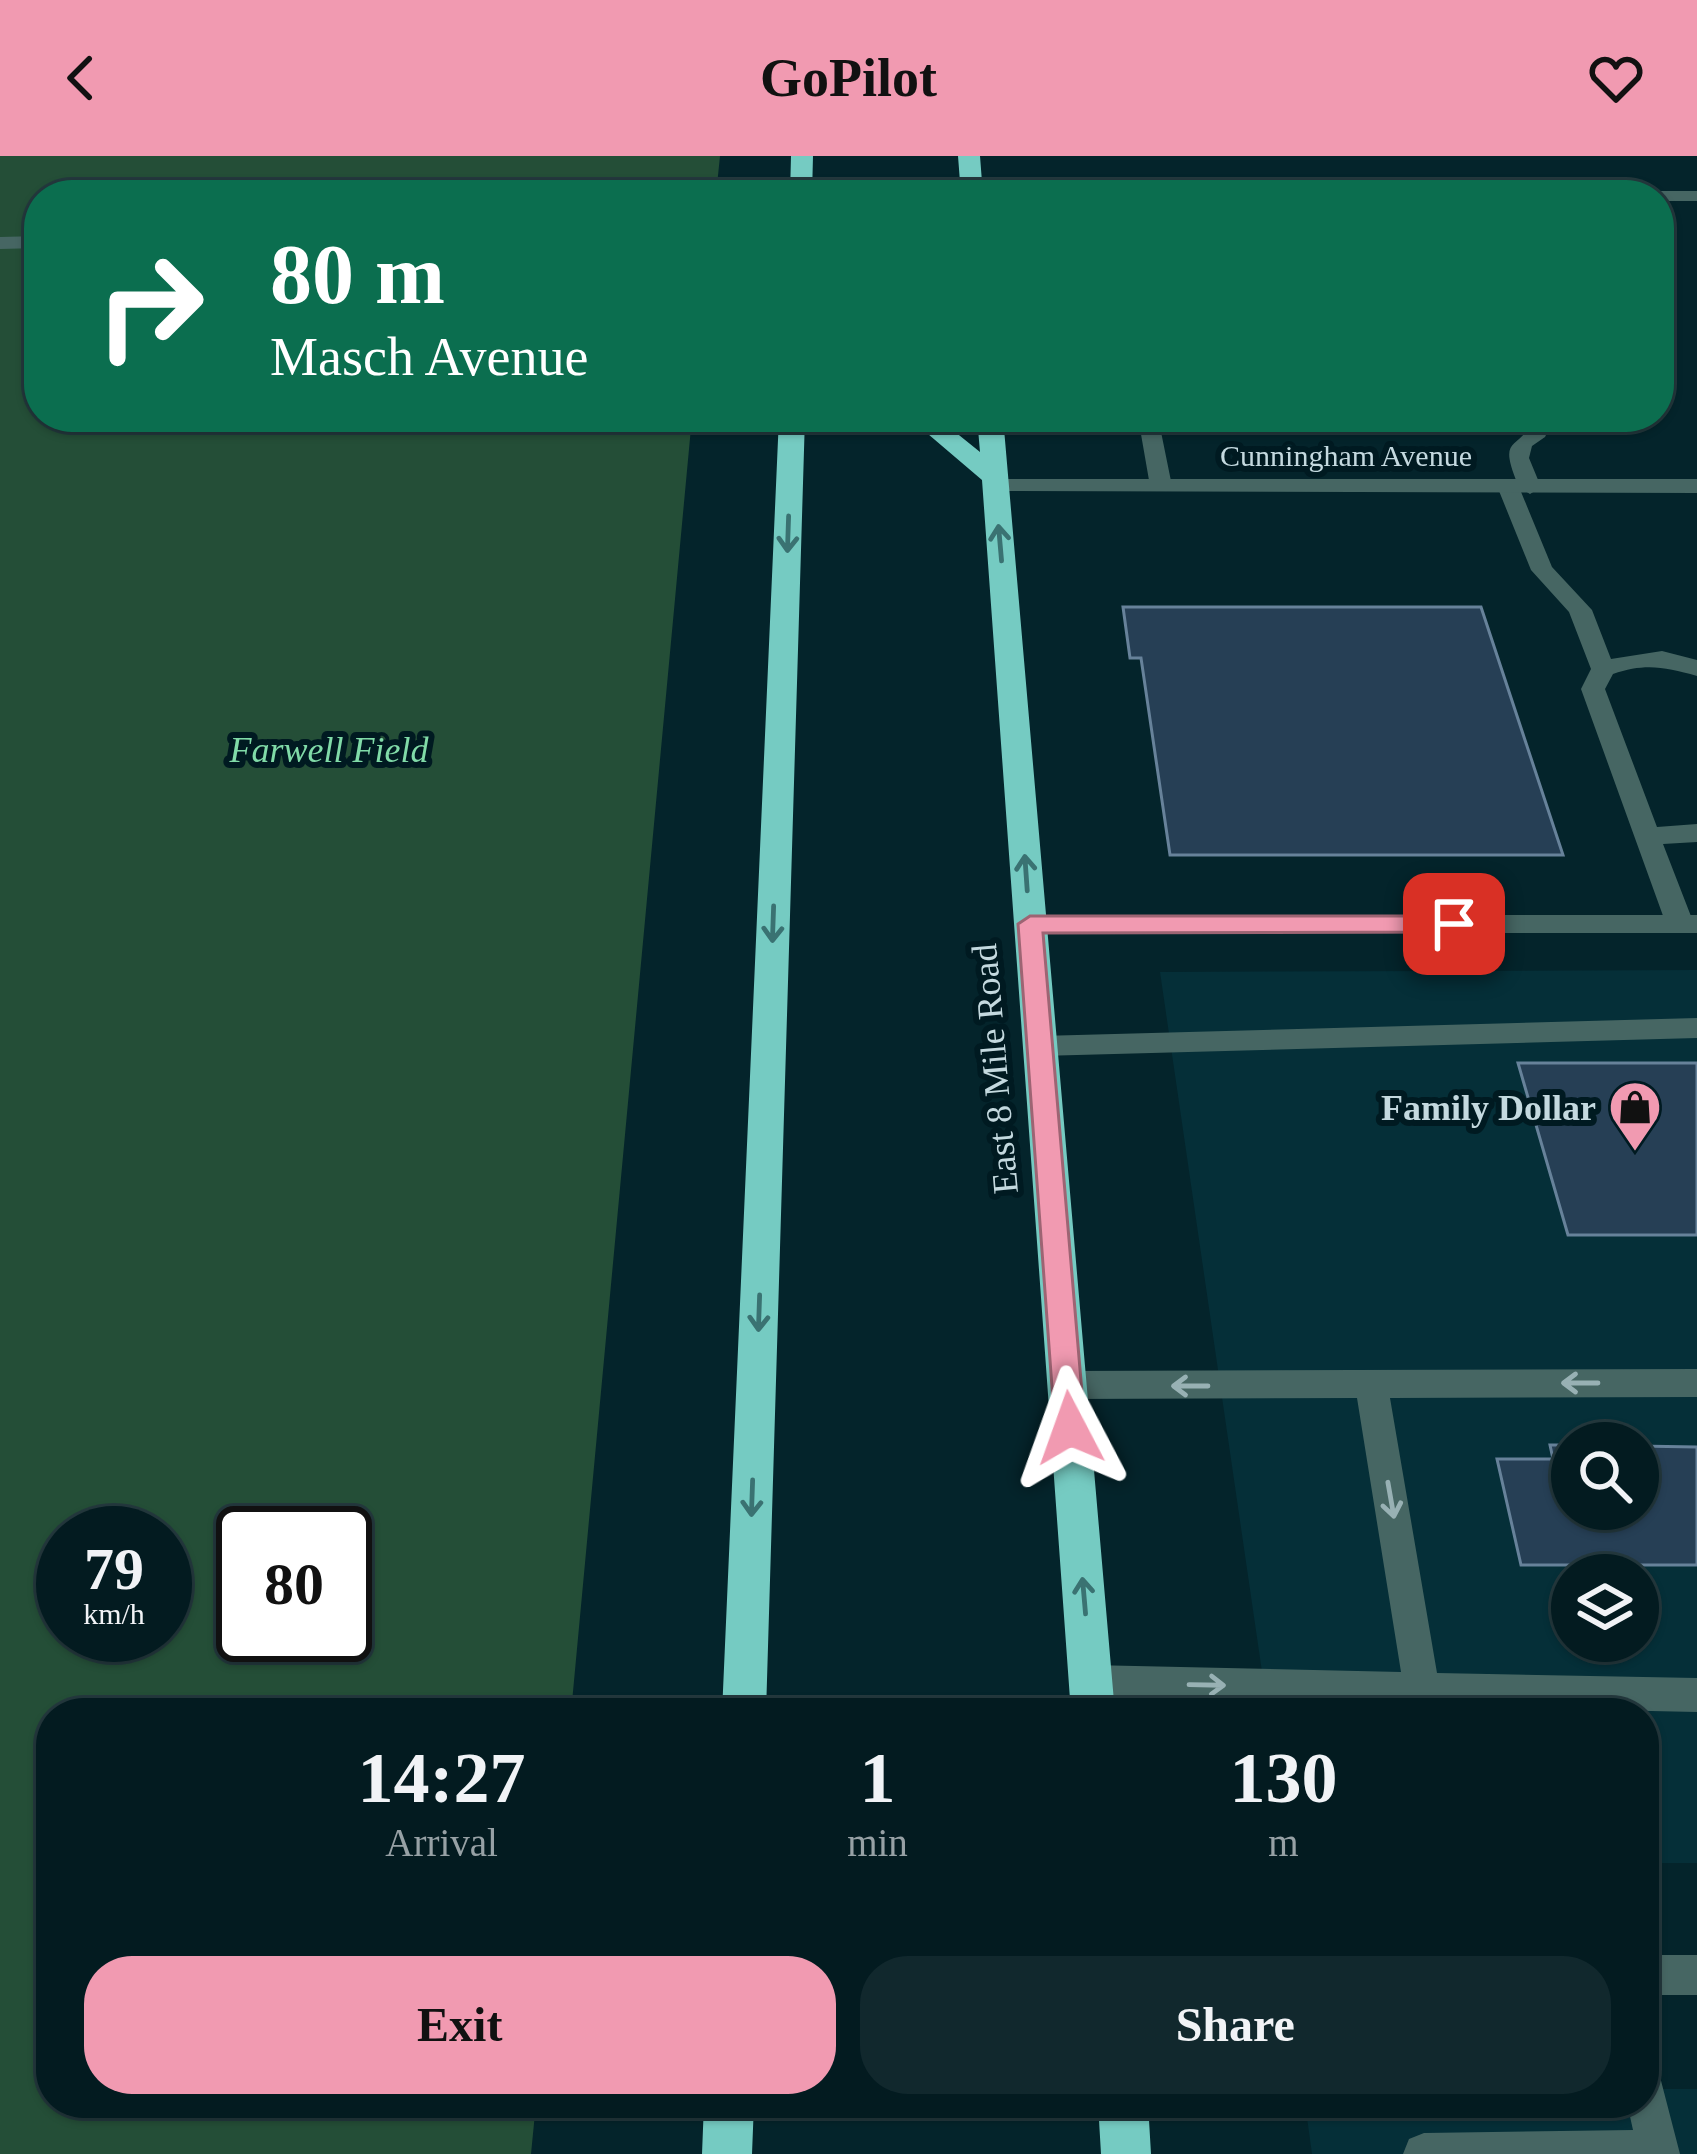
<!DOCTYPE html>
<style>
body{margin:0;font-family:"Times New Roman",serif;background:#11282d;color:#f1f3f6;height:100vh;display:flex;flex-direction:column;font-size:45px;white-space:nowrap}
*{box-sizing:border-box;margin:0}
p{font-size:39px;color:#97a1a5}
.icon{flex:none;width:66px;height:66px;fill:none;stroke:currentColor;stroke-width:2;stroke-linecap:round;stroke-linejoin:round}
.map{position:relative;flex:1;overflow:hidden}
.details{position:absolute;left:36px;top:1542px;width:1623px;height:420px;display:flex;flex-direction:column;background:#031b20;border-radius:48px;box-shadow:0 3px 9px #0004,0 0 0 3px #24393e}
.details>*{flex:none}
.banner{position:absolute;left:24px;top:24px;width:1650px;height:252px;border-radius:48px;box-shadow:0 3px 9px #0004,0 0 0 3px #24393e;background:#0b6e4f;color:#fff;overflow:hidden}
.tools{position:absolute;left:1551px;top:1266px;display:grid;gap:24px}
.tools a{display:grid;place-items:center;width:108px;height:108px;border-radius:50%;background:#031b20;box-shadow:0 3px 9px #0004,0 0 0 3px #24393e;font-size:60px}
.speed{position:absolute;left:36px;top:1350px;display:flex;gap:24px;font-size:60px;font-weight:700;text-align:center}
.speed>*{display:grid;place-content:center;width:156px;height:156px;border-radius:50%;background:#031b20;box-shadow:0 3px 9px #0004,0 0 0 3px #24393e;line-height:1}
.speed small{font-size:30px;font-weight:400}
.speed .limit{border:6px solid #111;border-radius:18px;background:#fff;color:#111}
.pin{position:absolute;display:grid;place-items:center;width:102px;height:102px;color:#fff;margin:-51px;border-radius:24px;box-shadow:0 6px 18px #0006}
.me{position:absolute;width:132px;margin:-66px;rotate:356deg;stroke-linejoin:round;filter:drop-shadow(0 0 9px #0008)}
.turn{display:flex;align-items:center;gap:42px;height:252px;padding:0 48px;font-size:54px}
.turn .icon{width:156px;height:156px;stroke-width:2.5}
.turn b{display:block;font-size:84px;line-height:102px}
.eta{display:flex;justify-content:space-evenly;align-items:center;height:204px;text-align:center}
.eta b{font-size:72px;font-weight:700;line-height:84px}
.button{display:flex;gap:24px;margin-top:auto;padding:24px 48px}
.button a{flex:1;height:138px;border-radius:48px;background:#f19ab1;color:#111;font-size:48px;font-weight:700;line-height:138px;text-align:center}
.button a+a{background:#11282d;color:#f1f3f6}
header{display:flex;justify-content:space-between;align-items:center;height:156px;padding:0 48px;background:#f19ab1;color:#111;font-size:54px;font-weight:700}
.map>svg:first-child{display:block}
.built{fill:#052f38;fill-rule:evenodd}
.green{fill:#244e37;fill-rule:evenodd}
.building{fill:#263f55;stroke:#67829a;stroke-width:3}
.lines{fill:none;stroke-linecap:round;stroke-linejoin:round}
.lane{fill:#466663;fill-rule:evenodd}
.street{fill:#466663;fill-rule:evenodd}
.highway{fill:#75cbc2;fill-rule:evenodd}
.oneway{stroke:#3a7272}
.oneway2{stroke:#98b1b4}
.route{fill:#f19ab1;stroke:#9d6473;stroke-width:3}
.labels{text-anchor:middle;stroke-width:12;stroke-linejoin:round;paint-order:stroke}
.far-street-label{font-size:30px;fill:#c4d9df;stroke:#001a21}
.park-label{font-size:36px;font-style:italic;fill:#80dba8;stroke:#001a21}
.street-label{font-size:36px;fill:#c4d9df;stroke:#001a21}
.poi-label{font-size:36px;font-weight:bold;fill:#c4d9df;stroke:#001a21;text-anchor:end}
</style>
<header><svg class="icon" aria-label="back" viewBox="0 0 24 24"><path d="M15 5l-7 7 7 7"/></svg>GoPilot<svg class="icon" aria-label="heart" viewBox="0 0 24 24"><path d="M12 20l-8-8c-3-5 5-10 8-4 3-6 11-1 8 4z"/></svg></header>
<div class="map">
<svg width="1697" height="1998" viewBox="0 0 1697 1998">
<rect width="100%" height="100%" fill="#04242b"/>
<path class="built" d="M1697,814V1707H1644V1557H1268L1160,816ZM1572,1287H1638V1353H1572ZM1572,1419H1638V1485H1572Z
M1644,1933H1697V1998H1312L1305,1947H1644Z"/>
<path class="green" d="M0,0H720L716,39H39V261H692L571,1557H51V1947H536L531,1998H0ZM63,1377H165V1479H63ZM243,1377H345V1479H243Z"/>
<path class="building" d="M1123,451H1481L1563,699H1170L1141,502H1130Z
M1518,907H1697V1079H1568Z
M1550,1289H1572V1353H1638V1290L1697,1291V1409H1521L1497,1303H1553Z"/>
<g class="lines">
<path class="lane" d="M39,80V92L0,93V81Z
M1138,261H1158L1172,330L1169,335H1153L1150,330Z
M1535,261H1555L1545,281L1532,290L1529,302L1541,331L1530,338L1519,331L1552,411L1592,454L1611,503L1662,495L1697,504V520C1665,511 1645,507 1613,518L1605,533L1657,671L1697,668V686L1663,688L1694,768L1690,775H1670L1666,768L1581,533L1591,513L1569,456L1531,414L1497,330L1508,323L1518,329C1497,277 1518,298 1535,261Z
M1697,862V882L1040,900L1026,890L1040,880Z
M1697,1213V1241L1390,1242L1437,1517L1697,1522V1556L1090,1543L1077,1538L1072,1526L1077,1514L1090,1509L1401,1516L1357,1242L1067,1243L1055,1239L1051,1229L1055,1219L1067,1215Z
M1644,1911L1659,1917L1680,1998H1403L1409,1983L1424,1977L1633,1974L1627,1947H1644Z"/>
<path class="street" d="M1659,35H1697V45H1659V39H1651Z
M996,323H1697V337L988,335V325Z
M1030,759H1697V777H1030L1016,768Z
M1644,1799H1697V1839H1644Z"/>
<path class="highway" d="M791,0H813L812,39H790Z
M958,0H980L983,39H961Z
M779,261H805L766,1557H722Z
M923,261H949V271L980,296L977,261H1003L1115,1557H1071L982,324L928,278Z
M704,1947H754L752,1998H702Z
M1098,1947H1148L1151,1998H1101Z"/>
</g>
<defs><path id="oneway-shaft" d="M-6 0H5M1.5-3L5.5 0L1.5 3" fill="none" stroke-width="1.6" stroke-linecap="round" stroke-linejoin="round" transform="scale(3)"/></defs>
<g class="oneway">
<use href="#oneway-shaft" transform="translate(788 378) rotate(92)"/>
<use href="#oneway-shaft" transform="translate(1000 387) rotate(-95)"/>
<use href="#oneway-shaft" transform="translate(1026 717) rotate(-94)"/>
<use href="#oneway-shaft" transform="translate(773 768) rotate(92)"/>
<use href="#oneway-shaft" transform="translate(759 1157) rotate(92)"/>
<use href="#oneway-shaft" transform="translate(752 1342) rotate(92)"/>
<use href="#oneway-shaft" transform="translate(1084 1440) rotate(-95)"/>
</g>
<g class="oneway2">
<use href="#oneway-shaft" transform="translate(1580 1227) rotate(180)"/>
<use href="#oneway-shaft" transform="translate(1190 1230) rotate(-180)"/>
<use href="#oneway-shaft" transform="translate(1391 1344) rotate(80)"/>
<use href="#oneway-shaft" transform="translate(1207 1529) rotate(1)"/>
</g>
<path class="route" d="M1030,760H1454L1467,768L1454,776L1043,777L1085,1272L1081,1281L1070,1284L1059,1281L1055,1272L1018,768Z"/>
<defs>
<g id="shop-pin" transform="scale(2.7)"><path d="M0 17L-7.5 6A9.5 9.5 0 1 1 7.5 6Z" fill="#f19ab1" stroke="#001a21"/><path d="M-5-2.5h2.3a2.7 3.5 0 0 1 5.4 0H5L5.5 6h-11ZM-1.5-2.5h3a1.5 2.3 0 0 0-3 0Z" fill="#111"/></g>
</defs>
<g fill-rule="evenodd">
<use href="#shop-pin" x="1635" y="951"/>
</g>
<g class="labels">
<g class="far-street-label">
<text x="1346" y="310">Cunningham Avenue</text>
</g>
<g class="park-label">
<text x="329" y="606">Farwell Field</text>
</g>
<g class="street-label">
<text transform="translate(994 913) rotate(-95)" y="13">East 8 Mile Road</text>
</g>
<g class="poi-label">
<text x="1596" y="964">Family Dollar</text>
</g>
</g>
</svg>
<div class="tools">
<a><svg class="icon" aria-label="search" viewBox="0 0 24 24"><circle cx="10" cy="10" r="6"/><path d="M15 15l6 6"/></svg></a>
<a><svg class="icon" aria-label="layers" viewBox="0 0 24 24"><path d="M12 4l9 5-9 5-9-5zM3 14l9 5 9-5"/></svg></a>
</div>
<div class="speed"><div>79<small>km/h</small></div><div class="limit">80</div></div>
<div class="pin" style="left:1454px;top:768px;background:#d93025"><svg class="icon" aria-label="arrive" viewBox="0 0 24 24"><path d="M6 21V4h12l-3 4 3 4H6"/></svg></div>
<svg class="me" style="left:1070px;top:1272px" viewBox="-20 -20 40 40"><path d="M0-17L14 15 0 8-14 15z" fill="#f19ab1" stroke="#fff" stroke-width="4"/></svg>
<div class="banner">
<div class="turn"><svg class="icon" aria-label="right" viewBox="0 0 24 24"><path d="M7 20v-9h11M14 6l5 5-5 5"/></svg><div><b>80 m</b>Masch Avenue</div></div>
</div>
<section class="details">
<div class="eta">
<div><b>14:27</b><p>Arrival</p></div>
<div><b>1</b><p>min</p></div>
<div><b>130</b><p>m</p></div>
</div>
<div class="button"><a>Exit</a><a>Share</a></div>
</section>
</div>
